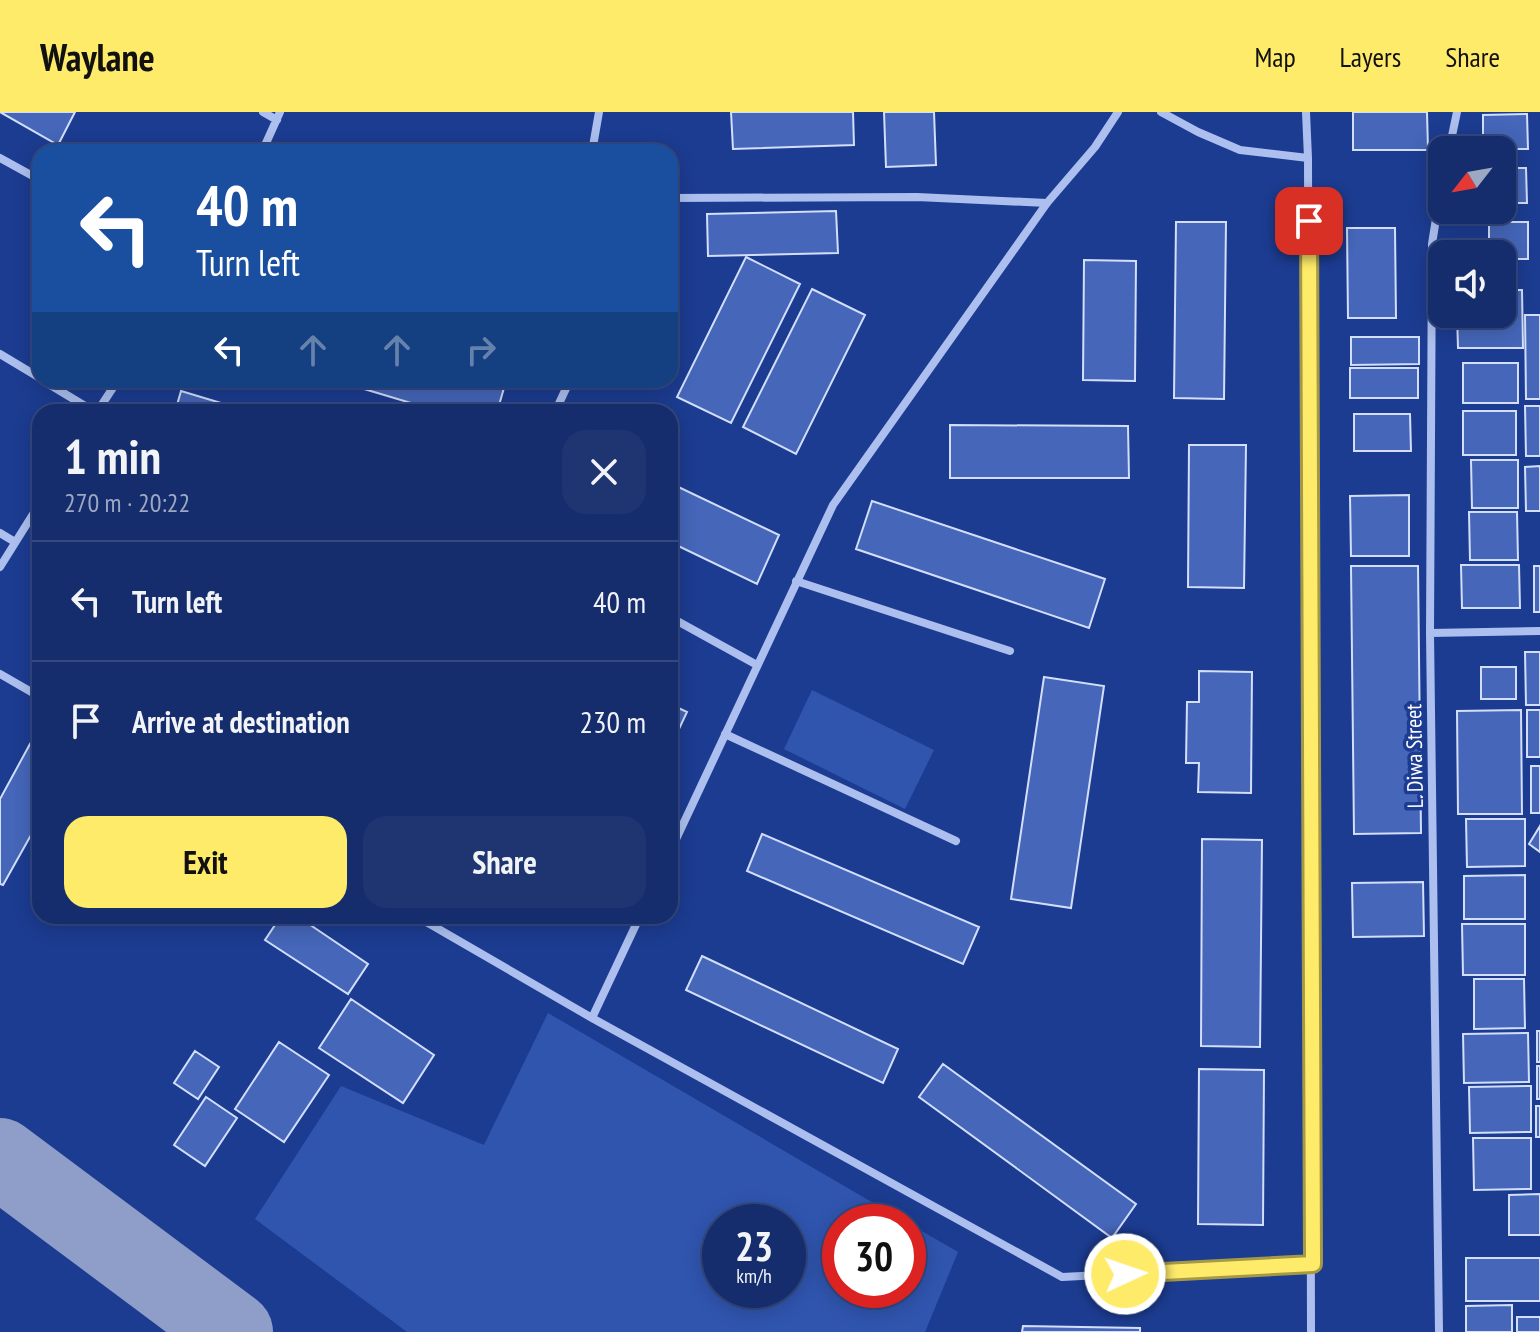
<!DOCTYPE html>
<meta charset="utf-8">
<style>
body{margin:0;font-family:"PT Sans Narrow",sans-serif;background:#1e3572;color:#f1f3f6;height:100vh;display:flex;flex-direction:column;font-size:30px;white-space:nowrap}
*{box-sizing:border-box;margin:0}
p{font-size:26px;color:#9da8c2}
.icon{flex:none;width:44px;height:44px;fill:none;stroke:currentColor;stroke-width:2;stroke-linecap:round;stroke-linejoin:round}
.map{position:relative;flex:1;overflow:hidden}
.panel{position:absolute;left:32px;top:292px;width:646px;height:520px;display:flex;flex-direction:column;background:#152d6d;border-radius:24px;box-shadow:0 4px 20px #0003,0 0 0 2px #344980}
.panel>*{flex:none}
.banner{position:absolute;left:32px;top:32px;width:646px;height:244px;border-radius:24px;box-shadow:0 4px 20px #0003,0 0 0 2px #344980;background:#1a4fa0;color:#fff;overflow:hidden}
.needle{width:52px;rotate:239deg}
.controls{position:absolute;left:1428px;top:24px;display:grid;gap:16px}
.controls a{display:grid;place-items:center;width:88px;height:88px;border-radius:16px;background:#152d6d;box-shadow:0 4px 20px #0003,0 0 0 2px #344980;font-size:40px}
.speed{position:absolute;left:702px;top:1092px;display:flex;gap:16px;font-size:40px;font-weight:700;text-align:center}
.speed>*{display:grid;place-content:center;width:104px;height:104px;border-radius:50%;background:#152d6d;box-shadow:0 4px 20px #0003,0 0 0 2px #344980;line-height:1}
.speed small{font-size:20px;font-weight:400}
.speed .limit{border:12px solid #d22;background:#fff;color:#111}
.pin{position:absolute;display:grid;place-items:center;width:68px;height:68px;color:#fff;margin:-34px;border-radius:16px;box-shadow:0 4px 12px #0006}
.me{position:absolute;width:88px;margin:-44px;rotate:87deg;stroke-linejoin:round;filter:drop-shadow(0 0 6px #0008)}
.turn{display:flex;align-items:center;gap:28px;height:168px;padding:0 32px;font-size:36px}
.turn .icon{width:104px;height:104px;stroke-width:2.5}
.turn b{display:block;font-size:56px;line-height:68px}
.lanes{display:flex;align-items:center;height:76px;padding:0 32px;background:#0003;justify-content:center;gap:40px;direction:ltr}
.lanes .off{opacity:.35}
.round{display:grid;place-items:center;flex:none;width:84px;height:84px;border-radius:24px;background:#1e3572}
.headline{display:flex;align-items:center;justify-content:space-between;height:136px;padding:0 32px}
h1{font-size:48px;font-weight:700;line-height:60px}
.button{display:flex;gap:16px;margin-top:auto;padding:16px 32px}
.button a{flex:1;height:92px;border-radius:24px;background:#feeb6a;color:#111;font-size:32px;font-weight:700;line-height:92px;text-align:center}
.button a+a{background:#1e3572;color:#f1f3f6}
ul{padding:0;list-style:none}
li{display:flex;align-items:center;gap:24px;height:120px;padding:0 32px;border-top:2px solid #344980}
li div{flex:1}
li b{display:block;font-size:30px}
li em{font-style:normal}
header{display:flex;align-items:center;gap:48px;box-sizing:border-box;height:112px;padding:0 40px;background:#feeb6a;color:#111}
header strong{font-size:38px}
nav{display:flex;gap:44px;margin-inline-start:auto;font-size:28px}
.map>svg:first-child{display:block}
.green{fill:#3055af;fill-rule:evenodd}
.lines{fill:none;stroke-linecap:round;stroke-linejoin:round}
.taxiway{stroke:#8e9ec8;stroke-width:80}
.building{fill:#4566b9;stroke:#d2defa;stroke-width:2}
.minor{stroke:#acbfee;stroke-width:8}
.route-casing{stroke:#a59945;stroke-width:20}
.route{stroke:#feeb6a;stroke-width:14}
.labels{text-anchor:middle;stroke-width:7;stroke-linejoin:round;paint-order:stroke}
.street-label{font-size:22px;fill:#fff;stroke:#1c3c91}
</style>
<header>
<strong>Waylane</strong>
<nav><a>Map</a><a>Layers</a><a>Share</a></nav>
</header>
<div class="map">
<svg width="1540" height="1220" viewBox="0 0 1540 1220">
<rect width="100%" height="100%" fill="#1c3c91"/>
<path class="green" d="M812,578L934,638L905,697L784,637Z
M548,901L906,1110H840V1178H908V1111L958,1140L925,1220H407L255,1107L341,974L484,1033ZM720,1110H788V1178H720Z"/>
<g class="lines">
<path class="taxiway" d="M0,1046L233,1220"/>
</g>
<path class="building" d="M0,0H75L58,33Z
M731,0H853L854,33L733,37Z
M884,0H934L936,53L886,55Z
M1353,0H1427L1428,38H1353Z
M1527,2L1528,37H1483V3Z
M1502,56H1526L1527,91H1502Z
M836,99L838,141L708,144L707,102Z
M1176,110H1226L1224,287L1174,286Z
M1489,110H1528V147H1502V142H1489Z
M1347,116H1395L1396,206H1348Z
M746,145L800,172L731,311L677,285Z
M1084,148L1136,149L1135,269L1083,268Z
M812,177L865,203L796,342L743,315Z
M1502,178H1522L1523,236H1458L1457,202H1502Z
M1525,203H1540V287H1526Z
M1351,225H1419V252L1351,253Z
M1463,251H1518V291H1463Z
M1350,256H1418V286H1350Z
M334,268H478L504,276L497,300H441Z
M181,279L251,300H175Z
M1525,294H1540V344H1526Z
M1463,299H1516V343H1463Z
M1354,302H1410L1411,339H1354Z
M950,313L1128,314L1129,366H950Z
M1189,333H1246L1244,476L1188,475Z
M1471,348H1518V396H1472Z
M1540,354V399H1526L1525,355Z
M670,371L779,423L757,472L670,430Z
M1409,383V444H1351L1350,384Z
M872,389L1105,467L1089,516L856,437Z
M1469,400H1517L1518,448H1470Z
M1461,453H1519L1520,496H1462Z
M1351,454H1418L1421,721L1354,722Z
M1534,454H1540V500H1534Z
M1525,540H1540V593H1526Z
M1481,555H1516V587H1481Z
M1199,559L1252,560L1251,681L1198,680L1199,651H1186L1187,590H1199Z
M1044,565L1104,574L1071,796L1011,787Z
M670,592L687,600L670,636Z
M1521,598L1522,702H1458L1457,599Z
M1527,598H1540V645H1527Z
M30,632L40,638V707L3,773L0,772V687Z
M1531,654H1540V701H1531Z
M1466,707H1525V754L1467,755Z
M1540,714V740L1529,732Z
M762,722L979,815L963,852L747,759Z
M1202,727L1262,728L1260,935L1201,934Z
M1525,763V807H1464V764Z
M1423,770L1424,824L1353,825L1352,771Z
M40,776V793L33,789Z
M281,804H297L368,852L348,882L265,828Z
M1462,812H1525V863H1463Z
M702,844L898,937L883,971L686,878Z
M1474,867H1524L1525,916L1474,917Z
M351,887L434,943L403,991L319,936Z
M1537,919H1540V950H1537Z
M1528,921L1529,970L1464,971L1463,922Z
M279,930L329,963L284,1030L235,997Z
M195,939L219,955L198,987L174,971Z
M943,952L1136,1092L1112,1126L919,985Z
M1537,954H1540V987H1537Z
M1199,957L1264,958L1263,1113L1198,1112Z
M1531,974V1020L1470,1021L1469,975Z
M206,985L237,1006L205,1054L174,1033Z
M1536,994H1540V1025H1536Z
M1473,1026H1531V1077L1474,1078Z
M1540,1082V1123H1509V1083Z
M1466,1146H1540V1189H1466Z
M1512,1193V1220H1466V1194Z
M1517,1205H1540V1220H1517Z
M1023,1214L1140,1216V1220H1022Z"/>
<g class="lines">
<path class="minor" d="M263,0L277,8
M1161,0L1198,20L1240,38L1308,46
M1306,0L1308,46L1311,1220
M264,36L290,40
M1449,38L1457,0
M262,40L280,0
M592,40L599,0
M0,46L40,68
M670,86L917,85L1047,91
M0,242L40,266
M42,268L95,300
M97,300L118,268
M555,300L570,268
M0,421L15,430
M0,455L40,391
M796,469L1010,539
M670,505L757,553
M1430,521L1540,519
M0,562L40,585
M725,622L956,729
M670,740L833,393L1047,91L1095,35L1118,0
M416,804L592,906L1062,1165L1313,1152
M592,906L640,804
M1439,1220L1430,521L1432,132L1442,69"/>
</g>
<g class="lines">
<g class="route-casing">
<path id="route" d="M1125,1162L1313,1152L1309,109"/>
</g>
<use href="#route" class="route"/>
</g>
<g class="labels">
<g class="street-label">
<text transform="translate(1414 644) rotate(-91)" y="8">L. Diwa Street</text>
</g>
</g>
</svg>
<div class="controls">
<a><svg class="needle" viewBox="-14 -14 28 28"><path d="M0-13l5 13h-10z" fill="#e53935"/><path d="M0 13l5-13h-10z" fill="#9da8c2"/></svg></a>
<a><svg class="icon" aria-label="sound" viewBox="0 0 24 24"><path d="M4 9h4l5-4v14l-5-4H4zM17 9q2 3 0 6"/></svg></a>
</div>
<div class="speed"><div>23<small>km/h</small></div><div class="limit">30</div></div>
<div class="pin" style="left:1309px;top:109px;background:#d93025"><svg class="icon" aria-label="arrive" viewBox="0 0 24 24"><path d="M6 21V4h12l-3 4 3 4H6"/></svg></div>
<svg class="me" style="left:1125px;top:1162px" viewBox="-20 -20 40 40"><circle r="17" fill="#feeb6a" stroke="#fff" stroke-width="3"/><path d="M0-11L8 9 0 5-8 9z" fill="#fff"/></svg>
<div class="banner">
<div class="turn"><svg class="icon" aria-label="left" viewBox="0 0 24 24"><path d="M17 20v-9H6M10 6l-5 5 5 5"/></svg><div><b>40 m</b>Turn left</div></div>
<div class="lanes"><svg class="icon" aria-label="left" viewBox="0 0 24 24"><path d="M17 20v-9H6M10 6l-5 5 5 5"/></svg><svg class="icon off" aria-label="ahead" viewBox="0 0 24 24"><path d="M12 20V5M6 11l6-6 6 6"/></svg><svg class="icon off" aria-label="ahead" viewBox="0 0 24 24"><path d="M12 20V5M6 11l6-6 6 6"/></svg><svg class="icon off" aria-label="right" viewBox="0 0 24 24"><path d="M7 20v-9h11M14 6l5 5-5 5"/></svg></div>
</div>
<section class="panel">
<div class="headline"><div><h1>1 min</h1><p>270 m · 20:22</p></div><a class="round"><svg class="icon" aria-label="close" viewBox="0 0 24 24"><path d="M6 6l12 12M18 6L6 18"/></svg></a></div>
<ul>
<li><svg class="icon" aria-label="left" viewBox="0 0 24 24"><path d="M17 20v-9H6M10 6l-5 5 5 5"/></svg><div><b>Turn left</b></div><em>40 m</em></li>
<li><svg class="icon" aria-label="arrive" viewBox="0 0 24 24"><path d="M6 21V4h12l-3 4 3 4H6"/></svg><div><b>Arrive at destination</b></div><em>230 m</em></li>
</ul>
<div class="button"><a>Exit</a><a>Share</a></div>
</section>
</div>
